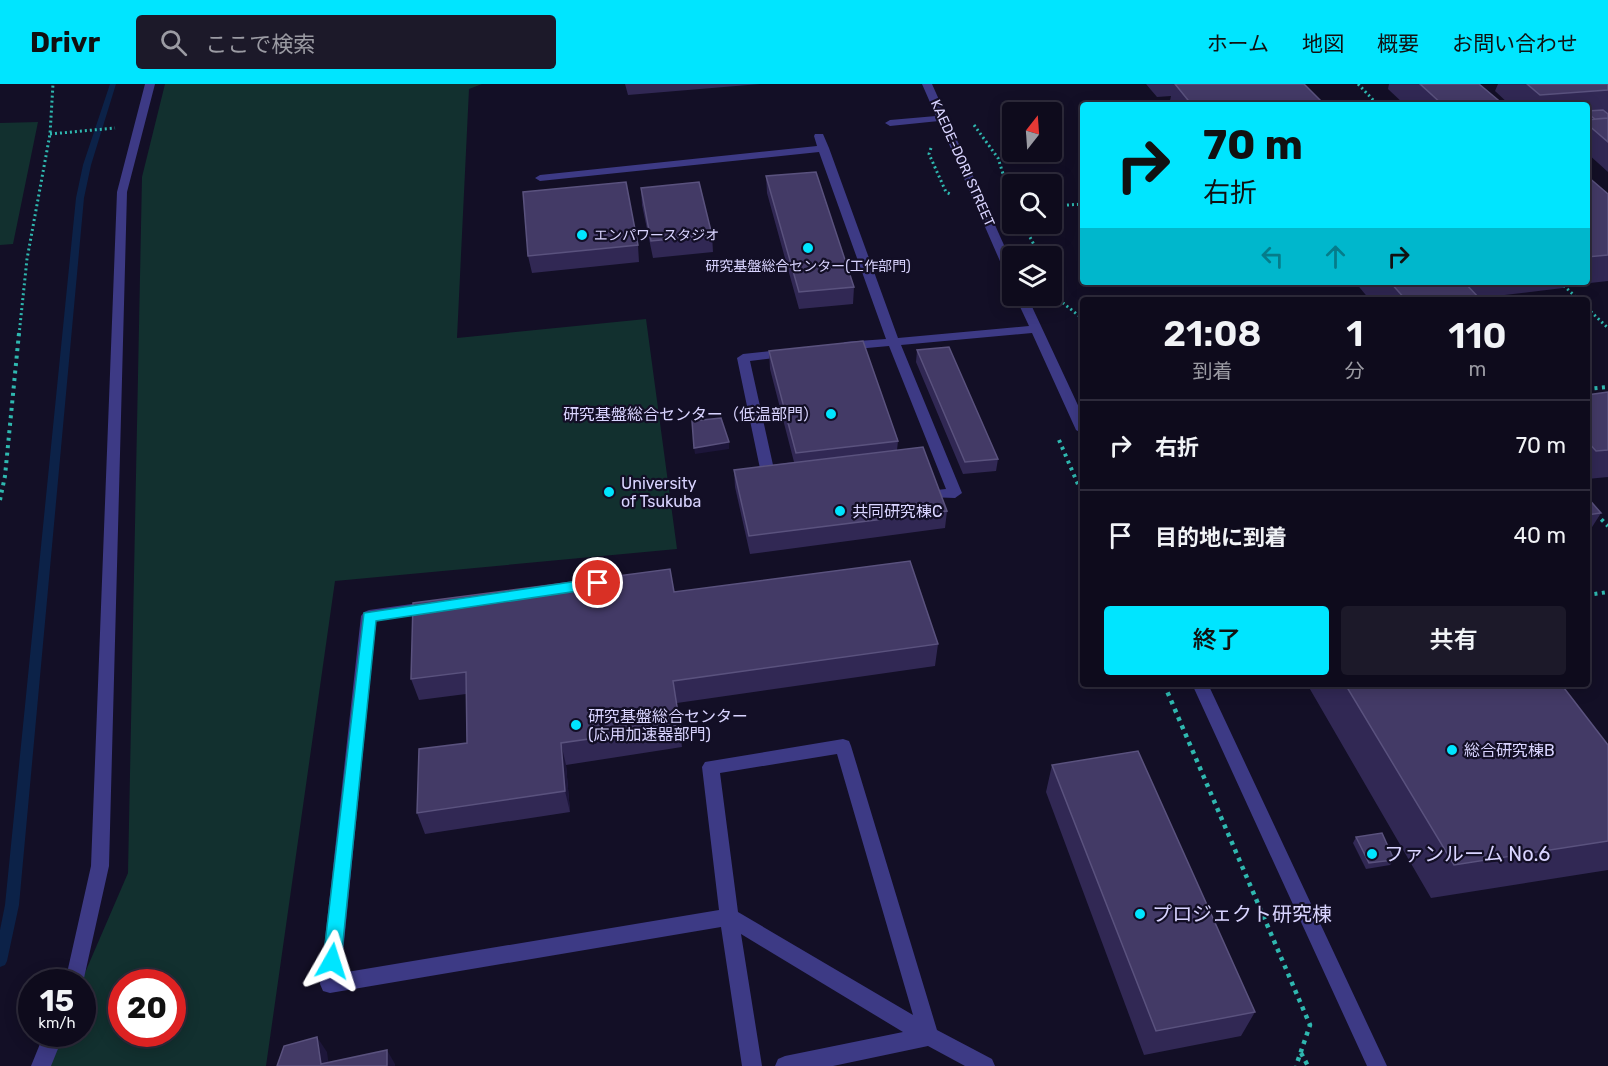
<!DOCTYPE html>
<html lang="ja">
<meta charset="utf-8">
<style>
body{margin:0;font-family:Rubik,"Noto Sans JP",sans-serif;background:#1c1929;color:#f1f3f6;height:100vh;display:flex;flex-direction:column;font-size:22px;white-space:nowrap}
*{box-sizing:border-box;margin:0}
p{font-size:20px;color:#9b9ba3}
.icon{flex:none;width:33px;height:33px;fill:none;stroke:currentColor;stroke-width:2;stroke-linecap:round;stroke-linejoin:round}
.map{position:relative;flex:1;overflow:hidden}
.sheet{position:absolute;left:1080px;top:213px;width:510px;height:390px;display:flex;flex-direction:column;background:#0e0b1c;border-radius:6px;box-shadow:0 3px 15px #0003,0 0 0 2px #2e2b3b}
.sheet>*{flex:none}
.guide{position:absolute;left:1080px;top:18px;width:510px;height:183px;border-radius:6px;box-shadow:0 3px 15px #0003,0 0 0 2px #2e2b3b;background:#00e5ff;color:#111;overflow:hidden}
.needle{width:39px;rotate:17deg}
.fabs{position:absolute;left:1002px;top:18px;display:grid;gap:12px}
.fabs a{display:grid;place-items:center;width:60px;height:60px;border-radius:6px;background:#0e0b1c;box-shadow:0 3px 15px #0003,0 0 0 2px #2e2b3b;font-size:30px}
.speed{position:absolute;left:18px;top:885px;display:flex;gap:12px;font-size:30px;font-weight:700;text-align:center}
.speed>*{display:grid;place-content:center;width:78px;height:78px;border-radius:50%;background:#0e0b1c;box-shadow:0 3px 15px #0003,0 0 0 2px #2e2b3b;line-height:1}
.speed small{font-size:15px;font-weight:400}
.speed .limit{border:9px solid #d22;background:#fff;color:#111}
.pin{position:absolute;display:grid;place-items:center;width:51px;height:51px;color:#fff;margin:-26px;border:3px solid #fff;border-radius:50%;box-shadow:0 2px 6px #0007}
.me{position:absolute;width:66px;margin:-33px;rotate:6deg;stroke-linejoin:round;filter:drop-shadow(0 0 4px #0008)}
.turn{display:flex;align-items:center;gap:21px;height:126px;padding:0 24px;font-size:27px}
.turn .icon{width:78px;height:78px;stroke-width:2.5}
.turn b{display:block;font-size:42px;line-height:51px}
.lanes{display:flex;align-items:center;height:57px;padding:0 24px;background:#0003;justify-content:center;gap:30px;direction:ltr}
.lanes .off{opacity:.35}
.eta{display:flex;justify-content:space-evenly;align-items:center;height:102px;text-align:center}
.eta b{font-size:36px;font-weight:600;line-height:42px}
.action{display:flex;gap:12px;margin-top:auto;padding:12px 24px}
.action a{flex:1;height:69px;border-radius:6px;background:#00e5ff;color:#111;font-size:24px;font-weight:600;line-height:69px;text-align:center}
.action a+a{background:#1c1929;color:#f1f3f6}
ul{padding:0;list-style:none}
li{display:flex;align-items:center;gap:18px;height:90px;padding:0 24px;border-top:2px solid #2e2b3b}
li div{flex:1}
li b{display:block;font-size:22px}
li em{font-style:normal}
header{display:flex;align-items:center;gap:36px;box-sizing:border-box;height:84px;padding:0 30px;background:#00e5ff;color:#111}
header strong{font-size:28px}
nav{display:flex;gap:33px;margin-inline-start:auto;font-size:21px}
.search{width:420px;height:54px;background:#1c1929;display:flex;align-items:center;gap:15px;box-sizing:border-box;padding:0 21px;border-radius:6px;color:#9b9ba3;font-size:22px}
.map>svg:first-child{display:block}
.green{fill:#12302f;fill-rule:evenodd}
.lines{fill:none;stroke-linecap:round;stroke-linejoin:round}
.stream{fill:#0c2248;fill-rule:evenodd}
.path-far2{stroke:#2fb8b0;stroke-width:3;stroke-dasharray:2 3;stroke-linecap:butt}
.path-far1{stroke:#2fb8b0;stroke-width:4;stroke-dasharray:3 4.5;stroke-linecap:butt}
.path{stroke:#2fb8b0;stroke-width:4.5;stroke-dasharray:4 5;stroke-linecap:butt}
.minor{fill:#3d3a85;fill-rule:evenodd}
.wall{fill:#312854}
.shaded-wall{fill:#1d163a}
.building{fill:#433a66;stroke:#5a527e;stroke-width:1.5}
.route{fill:#00e5ff;stroke:#0095a6;stroke-width:1.5}
.poi-dot{fill:#00e5ff;stroke:#130f26;stroke-width:2}
.labels{text-anchor:middle;stroke-width:4.5;stroke-linejoin:round;paint-order:stroke}
.far-street-label{font-size:14px;fill:#d9d4ff;stroke:#130f26}
.far-poi-label{font-size:14px;fill:#d9d4ff;stroke:#130f26;text-anchor:start}
.poi-label{font-size:16px;fill:#d9d4ff;stroke:#130f26;text-anchor:start}
.near-poi-label{font-size:20px;fill:#d9d4ff;stroke:#130f26;text-anchor:start}
</style>
<header>
<strong>Drivr</strong>
<div class="search"><svg class="icon" aria-label="search" viewBox="0 0 24 24"><circle cx="10" cy="10" r="6"/><path d="M15 15l6 6"/></svg>ここで検索</div>
<nav><a>ホーム</a><a>地図</a><a>概要</a><a>お問い合わせ</a></nav>
</header>
<div class="map">
<svg width="1608" height="982" viewBox="0 0 1608 982">
<rect width="100%" height="100%" fill="#130f26"/>
<path class="green" d="M165,0H482L469,5L457,254L646,235L677,465L335,497L266,982H45L59,950H82L81,898L128,789L142,93ZM122,898H172V950H122Z
M38,38L13,160L0,161V39Z"/>
<g class="lines">
<path class="stream" d="M110,0H116L91,81L84,114L19,821L7,877L5,881L0,883V846L5,821L76,114L83,81Z"/>
<path class="path-far2" d="M1358,0L1378,21
M974,41L998,74L1012,118
M50,50L115,44
M931,64L929,70L946,108L950,110
M1052,122L1083,120
M1023,140L1040,172
M1052,196L1063,219L1083,235
M1560,198L1579,216
M1587,224L1608,244
M19,251L27,175L50,50L53,0"/>
<path class="path-far1" d="M1587,305L1608,303
M1059,356L1083,412
M0,416L5,392L19,249
M1596,430L1608,442
M1587,511L1608,508"/>
<path class="path" d="M1164,600L1310,941L1296,982
M1301,969L1308,982"/>
<path class="minor" d="M145,0H155L127,108L109,782L82,903V898H65L91,782L117,108Z
M922,0H932L1012,179V194L1006,191L939,37L890,42L885,39L890,36L936,32Z
M815,50H823L829,64L898,254L1029,242L1015,212H1027L1083,332V350L1076,346L1032,249L901,261L962,409L955,414L927,413L925,410L927,407L946,405L889,262L845,266L839,262L845,258L886,255L819,68L540,97L535,94L540,91L817,62L814,52Z
M788,265L792,266L794,269L792,272L750,277L777,399L770,404L763,399L737,274L743,270Z
M433,517L438,519L441,523L438,527L376,537L341,889L719,826L702,683L705,678L843,655L849,657L851,662L937,946L992,975L995,982H965L928,962L833,982H775L778,975L785,972L903,948L741,850L762,982H742L721,843L330,909L323,907L320,900L361,532L364,528L369,526ZM837,670L913,931L738,828L720,689Z
M1192,600H1208L1387,982H1367Z
M44,950H64L51,982H31Z"/>
</g>
<path class="wall" d="M625,0H760L628,11Z
M1146,0H1304L1325,21H1169L1171,12L1157,13Z
M1389,0H1479L1504,21H1405L1388,5Z
M1498,0H1608V88L1587,69V21H1510L1495,7Z
M766,92L854,203L853,220L799,225L767,109Z
M1587,92L1608,110V197L1572,201L1569,198H1587Z
M641,104L712,151L713,168L653,174L642,121Z
M638,161L639,178L532,189L528,172Z
M1355,198H1566L1563,204L1479,214L1481,216H1370Z
M917,266L998,375L996,387L963,390L916,278Z
M769,267L898,357L897,366L947,427L945,444L750,470L735,403L734,386L794,378L770,285Z
M1608,308V393L1587,395V311Z
M1587,413L1601,429L1587,451Z
M674,508L938,560L935,582L677,619L682,663L566,681L570,728L425,750L417,729L467,659L466,610L419,616L411,595Z
M1307,600H1561L1608,661V786L1431,814Z
M1052,681L1255,928L1241,952L1144,971L1046,708Z
M1356,753L1394,776L1390,781L1366,785L1353,759Z"/>
<path class="shaded-wall" d="M729,358V365L695,370L694,364Z
M561,659L566,681L570,728L565,707Z
M317,953L327,968L329,982L321,980Z
M387,966L395,980V982H387Z"/>
<path class="building" d="M1175,0H1304L1325,21H1192Z
M1420,0H1479L1504,21H1443Z
M1527,0H1608V6L1540,11Z
M1603,26L1608,30V34L1595,35L1587,29V27Z
M1608,34V58L1587,40V36Z
M816,88L854,203L799,208L766,92Z
M1587,92L1608,110V171L1587,173V127H1590L1587,124Z
M626,98L638,161L528,172L523,108Z
M699,98L712,151L651,157L641,104Z
M1390,198H1464L1481,216H1406Z
M863,257L898,357L796,369L769,267Z
M949,263L998,375L965,378L917,266Z
M1608,308V366L1596,367L1587,357V311Z
M721,334L729,358L694,364L692,337Z
M923,363L947,427L749,452L734,386Z
M1587,413L1601,429L1587,431Z
M910,477L938,560L673,597L680,642L561,659L565,707L417,729L419,665L467,659L466,588L411,595L413,519L670,485L674,508Z
M1345,600H1561L1608,661V757L1454,781Z
M1138,667L1255,928L1156,947L1052,681Z
M1382,749L1394,776L1369,779L1356,753Z
M317,953L321,980L387,966V982H277L284,962Z"/>
<path class="route" d="M598,494L605,499L598,504L376,537L341,877L338,883L332,885L326,883L323,877L364,529Z"/>
<g class="poi-dot">
<circle cx="582" cy="151" r="6"/>
<circle cx="808" cy="164" r="6"/>
<circle cx="831" cy="330" r="6"/>
<circle cx="609" cy="408" r="6"/>
<circle cx="840" cy="427" r="6"/>
<circle cx="576" cy="641" r="6"/>
<circle cx="1452" cy="666" r="6"/>
<circle cx="1372" cy="770" r="6"/>
<circle cx="1140" cy="830" r="6"/>
</g>
<g class="labels">
<g class="far-street-label">
<text transform="translate(963 79) rotate(66)" y="5">KAEDE-DORI STREET</text>
</g>
<g class="far-poi-label">
<text x="594" y="156">エンパワースタジオ</text>
<text x="808" y="187" text-anchor="middle">研究基盤総合センター(工作部門)</text>
</g>
<g class="poi-label">
<text x="819" y="336" text-anchor="end">研究基盤総合センター（低温部門）</text>
<text x="621" y="405">University<tspan x="621" dy="18">of Tsukuba</tspan></text>
<text x="852" y="433">共同研究棟C</text>
<text x="588" y="638">研究基盤総合センター<tspan x="588" dy="18">(応用加速器部門)</tspan></text>
<text x="1464" y="672">総合研究棟B</text>
</g>
<g class="near-poi-label">
<text x="1384" y="777">ファンルーム No.6</text>
<text x="1152" y="837">プロジェクト研究棟</text>
</g>
</g>
</svg>
<div class="fabs">
<a><svg class="needle" viewBox="-14 -14 28 28"><path d="M0-13l5 13h-10z" fill="#e53935"/><path d="M0 13l5-13h-10z" fill="#9b9ba3"/></svg></a>
<a><svg class="icon" aria-label="search" viewBox="0 0 24 24"><circle cx="10" cy="10" r="6"/><path d="M15 15l6 6"/></svg></a>
<a><svg class="icon" aria-label="layers" viewBox="0 0 24 24"><path d="M12 4l9 5-9 5-9-5zM3 14l9 5 9-5"/></svg></a>
</div>
<div class="speed"><div>15<small>km/h</small></div><div class="limit">20</div></div>
<div class="pin" style="left:598px;top:499px;background:#d93025"><svg class="icon" aria-label="arrive" viewBox="0 0 24 24"><path d="M6 21V4h12l-3 4 3 4H6"/></svg></div>
<svg class="me" style="left:332px;top:877px" viewBox="-20 -20 40 40"><path d="M0-17L14 15 0 8-14 15z" fill="#00e5ff" stroke="#fff" stroke-width="4"/></svg>
<div class="guide">
<div class="turn"><svg class="icon" aria-label="right" viewBox="0 0 24 24"><path d="M7 20v-9h11M14 6l5 5-5 5"/></svg><div><b>70 m</b>右折</div></div>
<div class="lanes"><svg class="icon off" aria-label="left" viewBox="0 0 24 24"><path d="M17 20v-9H6M10 6l-5 5 5 5"/></svg><svg class="icon off" aria-label="ahead" viewBox="0 0 24 24"><path d="M12 20V5M6 11l6-6 6 6"/></svg><svg class="icon" aria-label="right" viewBox="0 0 24 24"><path d="M7 20v-9h11M14 6l5 5-5 5"/></svg></div>
</div>
<section class="sheet">
<div class="eta">
<div><b>21:08</b><p>到着</p></div>
<div><b>1</b><p>分</p></div>
<div><b>110</b><p>m</p></div>
</div>
<ul>
<li><svg class="icon" aria-label="right" viewBox="0 0 24 24"><path d="M7 20v-9h11M14 6l5 5-5 5"/></svg><div><b>右折</b></div><em>70 m</em></li>
<li><svg class="icon" aria-label="arrive" viewBox="0 0 24 24"><path d="M6 21V4h12l-3 4 3 4H6"/></svg><div><b>目的地に到着</b></div><em>40 m</em></li>
</ul>
<div class="action"><a>終了</a><a>共有</a></div>
</section>
</div>
